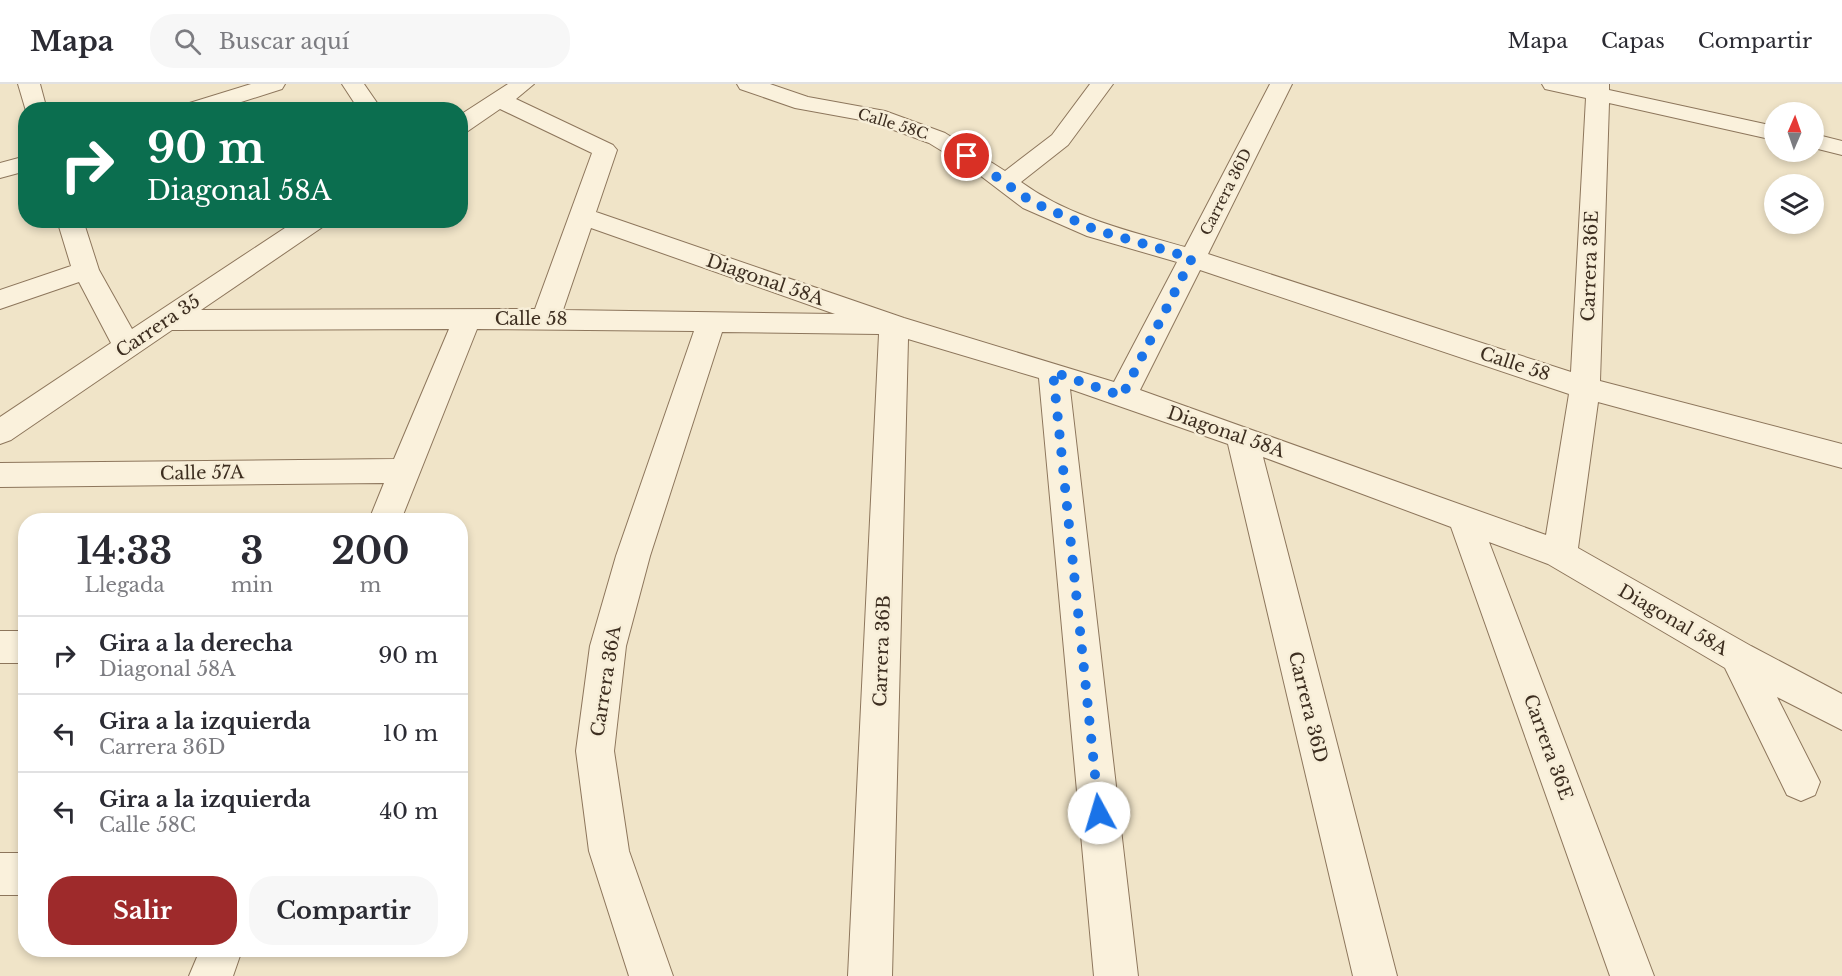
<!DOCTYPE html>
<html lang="es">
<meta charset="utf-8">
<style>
body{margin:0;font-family:"Libre Baskerville",serif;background:#f7f7f7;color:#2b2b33;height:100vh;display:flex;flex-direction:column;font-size:22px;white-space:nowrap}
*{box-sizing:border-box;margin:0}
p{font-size:20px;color:#7c7c81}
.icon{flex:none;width:33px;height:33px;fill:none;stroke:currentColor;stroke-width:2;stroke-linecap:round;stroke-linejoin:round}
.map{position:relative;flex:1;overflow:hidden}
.drawer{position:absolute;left:18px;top:429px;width:450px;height:444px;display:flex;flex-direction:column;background:#fff;border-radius:24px;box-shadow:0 3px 9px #0003}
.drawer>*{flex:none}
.guide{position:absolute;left:18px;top:18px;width:450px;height:126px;border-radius:24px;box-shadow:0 3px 9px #0003;background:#0b6e4f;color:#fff;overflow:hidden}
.needle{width:39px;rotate:2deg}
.tools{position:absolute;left:1764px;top:18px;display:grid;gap:12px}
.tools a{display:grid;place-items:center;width:60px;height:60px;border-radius:50%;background:#fff;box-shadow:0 3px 9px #0003;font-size:30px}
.pin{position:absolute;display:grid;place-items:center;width:51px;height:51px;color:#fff;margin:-26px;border:3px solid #fff;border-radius:50%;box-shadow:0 2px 6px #0007}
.me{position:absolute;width:66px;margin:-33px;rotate:354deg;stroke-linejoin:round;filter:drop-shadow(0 0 4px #0008)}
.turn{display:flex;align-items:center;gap:21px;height:126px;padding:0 30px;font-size:27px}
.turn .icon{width:78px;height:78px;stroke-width:2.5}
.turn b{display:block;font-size:42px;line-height:51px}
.eta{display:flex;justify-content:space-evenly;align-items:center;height:102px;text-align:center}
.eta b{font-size:36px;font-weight:700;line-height:42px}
.button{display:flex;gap:12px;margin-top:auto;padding:12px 30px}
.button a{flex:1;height:69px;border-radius:24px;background:#9e2a2b;color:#fff;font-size:24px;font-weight:700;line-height:69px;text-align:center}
.button a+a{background:#f7f7f7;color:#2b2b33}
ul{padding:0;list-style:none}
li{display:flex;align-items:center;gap:18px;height:78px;padding:0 30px;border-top:2px solid #e1e1e2}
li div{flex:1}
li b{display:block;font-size:22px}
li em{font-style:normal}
header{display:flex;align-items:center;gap:36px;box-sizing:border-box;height:84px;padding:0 30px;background:#fff;border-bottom:2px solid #e1e1e2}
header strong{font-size:28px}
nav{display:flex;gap:33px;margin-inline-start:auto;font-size:21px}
.search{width:420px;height:54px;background:#f7f7f7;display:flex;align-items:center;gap:15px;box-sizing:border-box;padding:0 21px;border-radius:24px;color:#7c7c81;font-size:22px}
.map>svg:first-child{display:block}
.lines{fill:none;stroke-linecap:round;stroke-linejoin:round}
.minor-casing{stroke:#8d765c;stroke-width:2}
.minor{fill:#faf1dc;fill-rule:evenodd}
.route{stroke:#1a73e8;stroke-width:10;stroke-dasharray:0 18}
.labels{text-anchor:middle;stroke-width:5;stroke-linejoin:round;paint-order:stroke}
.far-street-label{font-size:15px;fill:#3d2e20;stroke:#f7eed8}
.street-label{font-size:18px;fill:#3d2e20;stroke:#f7eed8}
</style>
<header>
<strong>Mapa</strong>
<div class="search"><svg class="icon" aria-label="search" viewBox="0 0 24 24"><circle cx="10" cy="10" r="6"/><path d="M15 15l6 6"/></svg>Buscar aquí</div>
<nav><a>Mapa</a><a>Capas</a><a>Compartir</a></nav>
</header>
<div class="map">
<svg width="1842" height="892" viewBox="0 0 1842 892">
<rect width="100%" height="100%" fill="#f0e4c8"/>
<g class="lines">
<g class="minor-casing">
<path id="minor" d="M18,0H40L47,26H26V27Z
M251,0H285L282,5L216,26H180L183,21Z
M342,0H364L382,26H359Z
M508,0H534L516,15L613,61L617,66L596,128L904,234L1114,298L1177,178L1087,152L1023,124L973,86L929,59L872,38L795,24L740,5L737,0H770L808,13L885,27L945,49L1005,87L1052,51L1090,0H1113L1068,61L1021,98C1069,133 1129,147 1185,163L1270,0H1292L1208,170L1571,288L1586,14L1545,5L1542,0H1609V6L1774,42V56L1609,19L1600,297L1842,360V384L1598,318L1578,464L1751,562L1842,610V646L1777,613L1820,698L1815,711L1801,717L1787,711L1725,584L1548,480L1489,458L1654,892H1610L1451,443L1263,373L1397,892H1353L1228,360L1070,305L1138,892H1094L1039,294L908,255L892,892H848L879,250L722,248L650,472L626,562L614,667L629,767L673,892H629L589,767L576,667L590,562L616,472L694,247L477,245L401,436H369L384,399L0,403V379L394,375L449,245L172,246L11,356L0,360V333L111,259L79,198L0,225V206L71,182L57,136H83L99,186L132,245L297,136H328L324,142L201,226L535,225L592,69L500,25L468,47L460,49V31ZM591,144L835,230L563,226ZM1200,186L1569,310L1546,451L1140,306Z
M1814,50L1842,57V71L1814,64Z
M26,72V87L0,94V79Z
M0,547H26V579H0Z
M0,769H26V811H0Z
M200,866H242L233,892H189Z"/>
</g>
<use href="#minor" class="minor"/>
</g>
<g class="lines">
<path class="route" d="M967,72L1032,118L1096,146L1192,174L1122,312L1053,288L1099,729"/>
</g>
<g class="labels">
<g class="far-street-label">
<text transform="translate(893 40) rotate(17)" y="5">Calle 58C</text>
<text transform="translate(1226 108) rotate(-63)" y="5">Carrera 36D</text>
</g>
<g class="street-label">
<text transform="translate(1590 182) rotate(-88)" y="6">Carrera 36E</text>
<text transform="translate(765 196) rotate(19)" y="6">Diagonal 58A</text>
<text x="531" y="241">Calle 58</text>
<text transform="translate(158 242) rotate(-34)" y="6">Carrera 35</text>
<text transform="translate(1515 280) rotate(18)" y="6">Calle 58</text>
<text transform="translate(1226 348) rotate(19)" y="6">Diagonal 58A</text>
<text transform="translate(202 389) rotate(-1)" y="6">Calle 57A</text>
<text transform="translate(1673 536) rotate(30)" y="6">Diagonal 58A</text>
<text transform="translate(882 567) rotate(-88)" y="6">Carrera 36B</text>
<text transform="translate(606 597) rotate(-81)" y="6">Carrera 36A</text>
<text transform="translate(1308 623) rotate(76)" y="6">Carrera 36D</text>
<text transform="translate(1548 663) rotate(70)" y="6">Carrera 36E</text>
</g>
</g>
</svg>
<div class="tools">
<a><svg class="needle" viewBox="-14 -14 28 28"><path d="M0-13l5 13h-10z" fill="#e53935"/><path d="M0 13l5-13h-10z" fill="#7c7c81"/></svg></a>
<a><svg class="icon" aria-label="layers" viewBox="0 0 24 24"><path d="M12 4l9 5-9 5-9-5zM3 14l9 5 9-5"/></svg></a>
</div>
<div class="pin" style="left:967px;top:72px;background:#d93025"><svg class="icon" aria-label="arrive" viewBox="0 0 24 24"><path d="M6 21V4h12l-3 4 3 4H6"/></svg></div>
<svg class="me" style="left:1099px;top:729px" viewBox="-20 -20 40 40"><circle r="19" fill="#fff"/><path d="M0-13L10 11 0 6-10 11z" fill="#1a73e8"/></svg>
<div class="guide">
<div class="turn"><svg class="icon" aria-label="right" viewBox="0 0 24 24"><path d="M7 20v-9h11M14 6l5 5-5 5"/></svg><div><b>90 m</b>Diagonal 58A</div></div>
</div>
<section class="drawer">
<div class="eta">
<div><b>14:33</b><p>Llegada</p></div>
<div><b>3</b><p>min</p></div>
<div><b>200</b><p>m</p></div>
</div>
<ul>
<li><svg class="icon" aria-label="right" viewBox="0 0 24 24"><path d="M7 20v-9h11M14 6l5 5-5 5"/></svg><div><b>Gira a la derecha</b><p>Diagonal 58A</p></div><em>90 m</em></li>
<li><svg class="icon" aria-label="left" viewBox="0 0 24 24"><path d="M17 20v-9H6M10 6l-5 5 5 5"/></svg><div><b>Gira a la izquierda</b><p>Carrera 36D</p></div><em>10 m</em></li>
<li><svg class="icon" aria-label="left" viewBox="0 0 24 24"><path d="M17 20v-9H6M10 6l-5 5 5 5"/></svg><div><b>Gira a la izquierda</b><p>Calle 58C</p></div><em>40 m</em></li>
</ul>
<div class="button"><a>Salir</a><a>Compartir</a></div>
</section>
</div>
